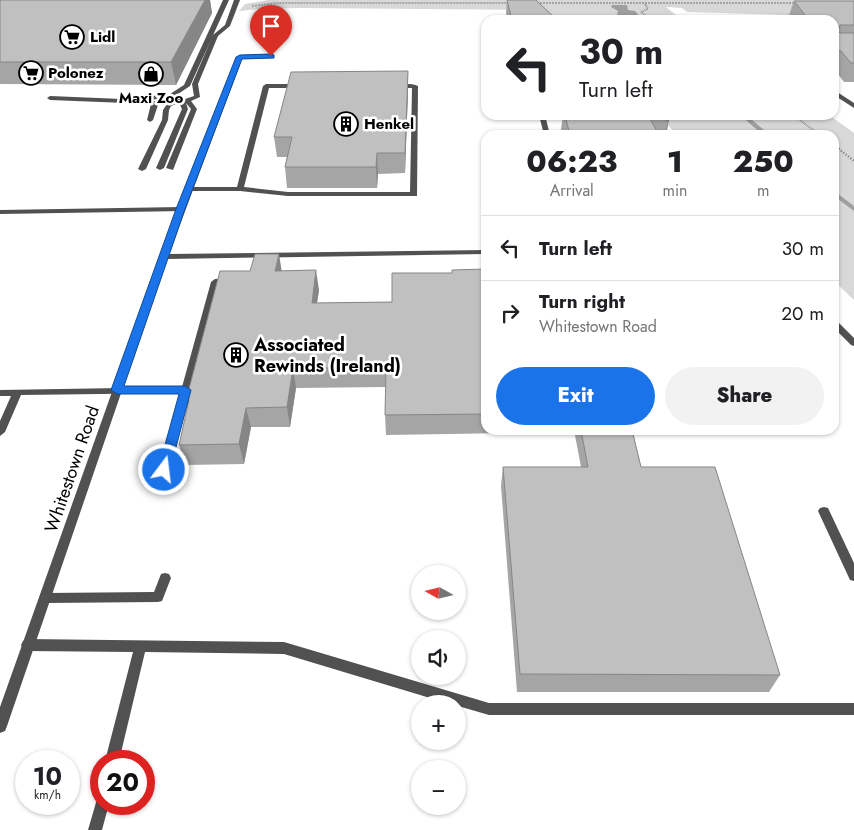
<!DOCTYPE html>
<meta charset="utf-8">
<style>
body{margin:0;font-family:Jost,sans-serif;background:#f2f2f2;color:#202124;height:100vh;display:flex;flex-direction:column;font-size:19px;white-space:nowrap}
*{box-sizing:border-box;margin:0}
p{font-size:16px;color:#757577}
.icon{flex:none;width:28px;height:28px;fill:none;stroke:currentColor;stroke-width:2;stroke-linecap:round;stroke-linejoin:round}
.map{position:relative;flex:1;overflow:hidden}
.drawer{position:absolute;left:481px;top:130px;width:358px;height:305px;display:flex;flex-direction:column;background:#fff;border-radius:15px;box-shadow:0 1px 4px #0004}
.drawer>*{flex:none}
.hud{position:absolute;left:481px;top:15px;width:358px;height:105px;border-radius:15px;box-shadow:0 1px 4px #0004;background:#fff;color:#202124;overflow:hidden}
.needle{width:32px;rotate:278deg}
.controls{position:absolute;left:411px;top:565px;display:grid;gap:10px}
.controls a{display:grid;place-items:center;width:55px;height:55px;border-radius:50%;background:#fff;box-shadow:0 1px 4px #0004;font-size:25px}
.speed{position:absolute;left:15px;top:750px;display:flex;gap:10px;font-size:25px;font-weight:700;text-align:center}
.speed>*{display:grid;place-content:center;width:65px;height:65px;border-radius:50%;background:#fff;box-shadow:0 1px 4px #0004;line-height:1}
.speed small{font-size:12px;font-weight:400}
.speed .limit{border:8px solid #d22;background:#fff;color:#111}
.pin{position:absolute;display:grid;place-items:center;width:42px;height:42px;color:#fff;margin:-51px -21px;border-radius:50% 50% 50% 0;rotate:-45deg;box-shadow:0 0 5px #0007}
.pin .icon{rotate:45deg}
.me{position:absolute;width:55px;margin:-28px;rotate:15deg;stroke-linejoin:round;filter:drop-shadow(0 0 4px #0008)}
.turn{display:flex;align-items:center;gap:18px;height:105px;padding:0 15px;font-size:22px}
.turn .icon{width:65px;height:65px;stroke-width:2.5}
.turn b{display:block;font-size:35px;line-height:42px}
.eta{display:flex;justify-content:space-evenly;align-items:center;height:85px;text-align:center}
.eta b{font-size:30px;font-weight:800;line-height:35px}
.action{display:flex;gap:10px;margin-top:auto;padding:10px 15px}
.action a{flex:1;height:58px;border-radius:30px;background:#1a73e8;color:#fff;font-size:20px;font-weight:800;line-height:58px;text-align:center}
.action a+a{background:#f2f2f2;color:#202124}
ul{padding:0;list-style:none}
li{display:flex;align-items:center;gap:15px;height:65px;padding:0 15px;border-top:1px solid #e0e0e0}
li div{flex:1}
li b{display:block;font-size:19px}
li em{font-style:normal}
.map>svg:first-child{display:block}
.green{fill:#d8d8d8}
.water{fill:#9f9f9f}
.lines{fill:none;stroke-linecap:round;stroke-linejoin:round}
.stream{fill:#9f9f9f;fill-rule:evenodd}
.path-far1{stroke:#737373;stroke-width:2;stroke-dasharray:0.5 1;stroke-linecap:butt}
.path{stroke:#737373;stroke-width:2.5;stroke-dasharray:1 2;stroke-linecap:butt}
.service{fill:#515151;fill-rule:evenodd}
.minor{fill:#515151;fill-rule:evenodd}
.wall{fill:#a5a5a5}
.shaded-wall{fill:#868686}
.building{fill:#c0c0c0;stroke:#868686}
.route{fill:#1a73e8;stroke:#114b97}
.labels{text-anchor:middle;stroke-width:5;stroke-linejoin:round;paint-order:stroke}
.far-poi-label{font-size:15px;font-weight:bold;fill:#000;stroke:#fff;text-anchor:start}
.poi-label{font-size:18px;font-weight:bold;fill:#000;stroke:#fff;text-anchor:start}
.street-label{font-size:18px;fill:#000;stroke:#fff}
</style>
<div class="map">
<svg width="854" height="830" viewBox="0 0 854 830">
<rect width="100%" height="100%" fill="#fff"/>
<path class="green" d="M268,0H854V17L687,12L682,8L666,7L682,20H556L545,10L300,8L259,9L239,11L245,4Z
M657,115H829L854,133V300L834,281V135H678Z"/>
<path class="water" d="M612,5H627L628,10L635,11L643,20H623L617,14L618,11L611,7Z"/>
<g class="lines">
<path class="stream" d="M740,115H746L770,135H763Z
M834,191L854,206V211L834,196Z"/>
<path class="path-far1" d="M537,3H796
M645,4L648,9L641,12L651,20
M252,6L278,3H511
M793,115L820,135"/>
<path class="path" d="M834,145L854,161"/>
<path class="service" d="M223,0H229L190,86L175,96L185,99L194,96L192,84L213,35L225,25L234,0H240L230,26L218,36L198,84L200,97L191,101L197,109L173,170L166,168L191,109L186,103L188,109L164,168L160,170L156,168L182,109L179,103L171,106L169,110L168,120L146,169L142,171L138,169L162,120L163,110L167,104L173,101L170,98L147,100L155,101L158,105L153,120L150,122L147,120L151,104L50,100L47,98L50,96L146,100L143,98L144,97L170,94L184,85Z
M266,84H300L303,86L300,88H269L244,187L288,192H410L412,88H395L392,86C398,83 412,83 418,86L417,196H288L240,191H186L185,189L189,187H237L263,86Z
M539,115H545L550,135H544Z
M181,207H184V211L0,214V210Z
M231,278L234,279V283L219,284L168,473H160L159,470L180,393L21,395L5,432L0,436V421L11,396H0V390L182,387L211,282L215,279Z
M834,320L837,321L854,338V346L851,345L834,328Z
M824,507L828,508L854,563V581L850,580L818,511L820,508Z
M165,573L169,574L171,578L162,601L158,602L45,603L41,602L39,598L41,594L45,593L154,592L161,574Z
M27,639L284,642L489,703H854V715H489L458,706V704H450L284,654L145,652L119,761H105L133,652L27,651L23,649L21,645L23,641Z
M101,797V804H109L102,830H88L97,799Z"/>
<path class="minor" d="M271,54L273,55V57L242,59L169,254L486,250V254L167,259L7,726L5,731L0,733V707L177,209L237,57L240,55Z
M834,90L854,103V108L834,95Z"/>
</g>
<path class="wall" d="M0,0H210L212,13L176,85L0,84Z
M507,0L557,20H507L506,13Z
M794,1H854V82H844L834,69V20H790L788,18Z
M408,71V90L405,173L378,174L377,188H287L285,167L287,157H277L274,137Z
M563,115H665L669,119L666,135H563L561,129Z
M486,269V430H510V433L386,435L385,415L386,387L296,388L290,427H251L244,464L185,465L179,445L188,406L186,400L250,271H282L319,290L317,303L392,302L452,273Z
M574,430H632L641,467L780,675L769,692H517L501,486L503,467H581Z"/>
<path class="shaded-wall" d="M205,0H210L212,13L176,85L171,62Z
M408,71V90L405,173V153Z
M669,119L666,135H665L668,121Z
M377,153L378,174L377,188L376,167Z
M279,254L282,273L275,271Z
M316,270L319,290L314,322L312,303Z
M293,368L296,388L290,427L287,407Z
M246,408L251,427L244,464L239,444Z"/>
<path class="building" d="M0,0H205L171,62H0Z
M507,0H536L557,20H512Z
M794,1H854V25H840L838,31L840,33H854V63H851L841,51L834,50V20H809Z
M408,71L405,153H377L376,167H285L292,137H274L291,72Z
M565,115H629L633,116L648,117L644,115H648L659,135H570Z
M655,115H665L669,119L668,121Z
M255,254H279L275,271L316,270L312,303L392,302V273H452V270L486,269V414L385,415L386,368H293L287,407L246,408L239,444L179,445L189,400H186L220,271H250Z
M581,430H632L641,467H715L780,675L520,674L503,467H588Z"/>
<path class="route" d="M271,54L274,55V58L242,59L185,209L124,386H185L191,390L170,470L168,473H159L158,470L179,394H117L111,390L176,209L236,57L240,55Z"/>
<defs>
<g id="supermarket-ring" transform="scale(1.25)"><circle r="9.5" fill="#fff" stroke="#000" stroke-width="1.5"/><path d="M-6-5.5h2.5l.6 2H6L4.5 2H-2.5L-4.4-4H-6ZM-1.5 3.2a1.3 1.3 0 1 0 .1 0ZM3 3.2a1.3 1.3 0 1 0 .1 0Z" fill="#000"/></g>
<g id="shop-ring" transform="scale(1.25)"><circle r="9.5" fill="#fff" stroke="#000" stroke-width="1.5"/><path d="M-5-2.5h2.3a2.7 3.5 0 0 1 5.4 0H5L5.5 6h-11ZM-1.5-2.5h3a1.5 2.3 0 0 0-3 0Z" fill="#000"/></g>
<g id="building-ring" transform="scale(1.25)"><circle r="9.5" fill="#fff" stroke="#000" stroke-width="1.5"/><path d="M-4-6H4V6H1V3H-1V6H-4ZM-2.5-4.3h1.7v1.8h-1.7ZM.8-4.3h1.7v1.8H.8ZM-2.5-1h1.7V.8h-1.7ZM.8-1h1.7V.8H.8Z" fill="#000"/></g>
</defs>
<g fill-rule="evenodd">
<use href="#supermarket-ring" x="72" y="37"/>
<use href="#supermarket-ring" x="31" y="73"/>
<use href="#shop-ring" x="151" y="74"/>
<use href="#building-ring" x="346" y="124"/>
<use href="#building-ring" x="236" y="355"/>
</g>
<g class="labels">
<g class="far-poi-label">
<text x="90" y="42">Lidl</text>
<text x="48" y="78">Polonez</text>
<text x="151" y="103" text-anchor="middle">Maxi Zoo</text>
<text x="364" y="129">Henkel</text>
</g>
<g class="poi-label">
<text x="254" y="351">Associated<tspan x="254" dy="21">Rewinds (Ireland)</tspan></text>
</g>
<g class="street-label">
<text transform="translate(72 469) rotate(-71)" y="6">Whitestown Road</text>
</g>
</g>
</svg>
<div class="controls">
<a><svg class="needle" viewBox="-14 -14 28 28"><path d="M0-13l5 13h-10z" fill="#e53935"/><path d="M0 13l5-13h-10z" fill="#757577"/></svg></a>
<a><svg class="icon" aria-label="sound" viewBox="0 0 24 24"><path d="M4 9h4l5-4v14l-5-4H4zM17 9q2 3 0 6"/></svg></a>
<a>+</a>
<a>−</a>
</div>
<div class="speed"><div>10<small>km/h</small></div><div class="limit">20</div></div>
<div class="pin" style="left:271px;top:56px;background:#d93025"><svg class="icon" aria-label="arrive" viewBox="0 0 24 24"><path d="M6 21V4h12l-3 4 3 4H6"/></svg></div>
<svg class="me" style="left:164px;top:470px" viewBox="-20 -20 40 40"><circle r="17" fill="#1a73e8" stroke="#fff" stroke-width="3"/><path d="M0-11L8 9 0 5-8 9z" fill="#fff"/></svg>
<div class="hud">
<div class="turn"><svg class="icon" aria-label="left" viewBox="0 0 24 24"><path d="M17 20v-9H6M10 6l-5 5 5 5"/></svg><div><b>30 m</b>Turn left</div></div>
</div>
<section class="drawer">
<div class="eta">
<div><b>06:23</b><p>Arrival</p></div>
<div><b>1</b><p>min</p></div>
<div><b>250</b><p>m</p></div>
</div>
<ul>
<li><svg class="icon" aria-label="left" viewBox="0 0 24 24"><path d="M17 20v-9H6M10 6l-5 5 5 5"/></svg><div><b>Turn left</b></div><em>30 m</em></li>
<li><svg class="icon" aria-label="right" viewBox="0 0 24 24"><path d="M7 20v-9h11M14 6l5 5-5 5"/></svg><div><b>Turn right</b><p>Whitestown Road</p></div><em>20 m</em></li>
</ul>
<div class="action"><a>Exit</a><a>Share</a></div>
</section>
</div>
